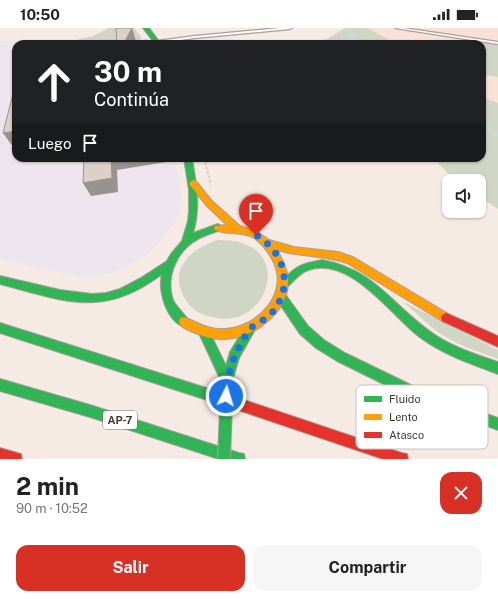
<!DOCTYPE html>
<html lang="es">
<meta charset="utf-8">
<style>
body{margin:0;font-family:"Public Sans",sans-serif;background:#f6f6f6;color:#222;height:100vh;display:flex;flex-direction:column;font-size:15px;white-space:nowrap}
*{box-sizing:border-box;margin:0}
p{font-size:13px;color:#767676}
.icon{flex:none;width:22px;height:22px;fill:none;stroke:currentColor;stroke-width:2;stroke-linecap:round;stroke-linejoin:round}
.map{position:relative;height:431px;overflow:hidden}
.panel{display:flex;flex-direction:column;background:#fff;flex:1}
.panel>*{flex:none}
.top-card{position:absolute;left:12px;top:12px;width:474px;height:122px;border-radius:12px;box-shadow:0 1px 3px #0004;background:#202124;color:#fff;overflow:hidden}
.fabs{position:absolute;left:442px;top:146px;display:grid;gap:8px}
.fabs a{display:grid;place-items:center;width:44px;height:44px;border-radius:8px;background:#fff;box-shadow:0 1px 3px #0004;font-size:20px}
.pin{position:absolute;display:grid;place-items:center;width:34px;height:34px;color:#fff;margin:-41px -17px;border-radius:50% 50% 50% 0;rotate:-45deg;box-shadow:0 0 4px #0007}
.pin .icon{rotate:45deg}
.me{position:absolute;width:44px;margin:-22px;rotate:5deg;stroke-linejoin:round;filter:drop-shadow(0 0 3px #0008)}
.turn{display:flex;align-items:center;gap:14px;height:84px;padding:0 16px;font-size:18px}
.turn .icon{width:52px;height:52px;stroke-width:2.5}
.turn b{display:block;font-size:28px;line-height:34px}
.then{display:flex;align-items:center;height:38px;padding:0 16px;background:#0003;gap:8px;font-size:15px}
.round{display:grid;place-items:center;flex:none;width:42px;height:42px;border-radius:12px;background:#f6f6f6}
.overview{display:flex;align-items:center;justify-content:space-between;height:68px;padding:0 16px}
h1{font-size:24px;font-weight:700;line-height:30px}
.action{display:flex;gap:8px;margin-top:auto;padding:8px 16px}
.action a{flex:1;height:46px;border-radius:12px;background:#d93025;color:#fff;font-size:16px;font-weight:700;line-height:46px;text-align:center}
.action a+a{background:#f6f6f6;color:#222}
.status{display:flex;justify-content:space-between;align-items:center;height:28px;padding:0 20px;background:#fff;direction:ltr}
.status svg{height:11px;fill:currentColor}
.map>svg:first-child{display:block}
.industrial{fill:#eee4ed}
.built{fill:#f9e2d5}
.green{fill:#d0d6c3}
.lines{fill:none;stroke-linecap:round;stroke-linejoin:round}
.stream-far1{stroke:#c3dddc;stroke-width:2.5}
.stream{stroke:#c3dddc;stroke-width:3}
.lane-casing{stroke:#aa9f99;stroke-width:2.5}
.fast-casing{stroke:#aa9f99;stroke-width:2}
.slow-casing{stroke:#aa9f99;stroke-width:2}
.jam-casing{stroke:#aa9f99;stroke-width:2}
.path{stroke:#d3cecb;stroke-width:2;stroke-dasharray:3 1.5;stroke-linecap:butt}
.lane{fill:#fefcfb;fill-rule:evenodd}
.fast{fill:#30b455;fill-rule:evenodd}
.slow{fill:#ff9f0a;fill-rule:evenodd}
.jam{fill:#e5322d;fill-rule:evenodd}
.fast-bridge-casing{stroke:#aa9f99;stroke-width:14;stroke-linecap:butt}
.fast-bridge{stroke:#30b455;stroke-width:12}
.shaded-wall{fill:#9a928e}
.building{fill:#dcd0cb;stroke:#9a928e}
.route{stroke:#1a73e8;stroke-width:7;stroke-dasharray:0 12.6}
.labels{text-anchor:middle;stroke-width:3.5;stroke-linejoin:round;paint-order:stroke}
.shield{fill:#fff;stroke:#7c736e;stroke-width:1}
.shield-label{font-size:11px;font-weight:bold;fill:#443730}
.key{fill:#fff;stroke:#c7c3c1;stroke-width:1}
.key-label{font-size:11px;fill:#443730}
</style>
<div class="status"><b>10:50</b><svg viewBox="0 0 49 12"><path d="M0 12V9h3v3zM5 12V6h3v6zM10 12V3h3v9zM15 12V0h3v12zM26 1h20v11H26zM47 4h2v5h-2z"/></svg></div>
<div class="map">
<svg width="498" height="431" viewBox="0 0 498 431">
<rect width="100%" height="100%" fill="#f6ebe4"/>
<path class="industrial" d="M0,13H141L144,16H16V130H174L182,166L179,189L164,209L145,228L114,245L84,250L0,231Z"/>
<path class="built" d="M360,0H498V79L482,73V16H388Z"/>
<path class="green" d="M109,0H134L141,9V13H72L93,8Z
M345,0H367L397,16H311L327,11Z
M457,14H477L498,17V49L482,47V16H449Z
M482,69L498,75V181L479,168V153H455L439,136L437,130H482Z
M219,212C299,211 269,305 212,289C202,287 193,283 187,274C166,244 189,220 219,212Z
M402,273L498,322V331C476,323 454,316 435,302C424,293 413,282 402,273Z"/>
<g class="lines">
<path class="stream-far1" d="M346,0L361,16"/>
<path class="stream" d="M482,95L498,107"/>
<g class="lane-casing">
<path id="lane" d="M280,0H292L290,1L195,10L157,15L155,14L157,13L195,8Z
M395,0H403L498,14V16Z"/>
</g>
<g class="fast-casing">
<path id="fast" d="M143,0H149L161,16H155Z
M184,130H192C196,155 201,180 193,205L218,196L221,198L222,200L221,202C213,205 205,207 198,211C177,222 165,249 173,272C177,281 186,286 189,294L188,298L184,299C166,292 158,263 162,246C103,291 65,273 0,256V248L60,262L92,266L106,265L120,261L141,250L167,233L171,226L182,213L188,193L189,183V162Z
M322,232C373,241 390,274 428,302C449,318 474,326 498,334V346C472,336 444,327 421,310C391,288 349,225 306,243C299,246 293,254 287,259L284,260L281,259L279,256L281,253C297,238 300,236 322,232Z
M281,264L285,266L308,298L324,312L345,325L415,359L498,390V402L408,368L337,333L316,320L300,306L277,272L276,269L277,266Z
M0,295L238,370L242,372L244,376L242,380L238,382L0,305Z
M251,295L255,296L256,300L239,330L231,357L227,359L223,357L198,303L199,299L203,298L207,299L226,338L230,324L247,296Z
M0,351L90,377L239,425L244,426L245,431H219L90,389L0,363Z"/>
</g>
<g class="slow-casing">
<path id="slow" d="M193,152L196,153L212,173L240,198L256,203L269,212L294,219L338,224L353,229L450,287L451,290L450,293L446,295L442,293L347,235C325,227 300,229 277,222C282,231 287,240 288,250C290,283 256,309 226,311C215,312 204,309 193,304C188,302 181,300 179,294L180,290L184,289C198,295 209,302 225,301C259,299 291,264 272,231C267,222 262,215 254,210C242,203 228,207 215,202L214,200L215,198L227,197L206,177L190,157L189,155Z"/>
</g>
<g class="jam-casing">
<path id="jam" d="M446,285L498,308V319L442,293L441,290L442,287Z
M238,370L402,425L407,426L408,431H383L238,382L234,380L232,376L234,372Z
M0,420L21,426L22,431H0Z"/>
</g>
<path class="path" d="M204,130L211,157"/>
<use href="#lane" class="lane"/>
<use href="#fast" class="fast"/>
<use href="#slow" class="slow"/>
<use href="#jam" class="jam"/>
<g class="fast-bridge-casing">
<path id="fast-bridge" d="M224,431L227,353"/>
</g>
<use href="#fast-bridge" class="fast-bridge"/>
</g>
<path class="shaded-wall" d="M132,0L136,13L134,16L124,15Z
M16,103V118L13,119L3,105Z
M111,130H165L166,134L117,142L118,164L91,168L83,155Z"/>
<path class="building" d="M116,0H132L124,15L147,12V16H117Z
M16,54V103L3,105Z
M84,130H111L112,150L83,155Z"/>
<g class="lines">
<path class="route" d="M226,368C227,345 233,330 244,310C246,307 248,302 251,300C256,295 263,293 269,288C295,261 286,225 256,207"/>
</g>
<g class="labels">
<rect class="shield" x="103" y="383" width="34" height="18" rx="3"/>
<g class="shield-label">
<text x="120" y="396">AP-7</text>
</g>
</g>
<rect x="356" y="357" width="132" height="64" rx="6" class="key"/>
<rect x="364" y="368" width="18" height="6" fill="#30b455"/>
<rect x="364" y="386" width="18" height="6" fill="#ff9f0a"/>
<rect x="364" y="404" width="18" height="6" fill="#e5322d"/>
<g class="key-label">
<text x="389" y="375">Fluido</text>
<text x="389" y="393">Lento</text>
<text x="389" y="411">Atasco</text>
</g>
</svg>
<div class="fabs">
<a><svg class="icon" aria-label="sound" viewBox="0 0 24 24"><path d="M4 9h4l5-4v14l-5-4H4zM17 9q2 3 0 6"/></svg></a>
</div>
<div class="pin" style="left:256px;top:207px;background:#d93025"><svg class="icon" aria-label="arrive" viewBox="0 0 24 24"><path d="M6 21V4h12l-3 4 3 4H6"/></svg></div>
<svg class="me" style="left:226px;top:368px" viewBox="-20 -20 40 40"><circle r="17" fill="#1a73e8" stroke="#fff" stroke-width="3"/><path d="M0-11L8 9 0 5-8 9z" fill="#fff"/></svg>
<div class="top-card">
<div class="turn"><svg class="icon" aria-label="ahead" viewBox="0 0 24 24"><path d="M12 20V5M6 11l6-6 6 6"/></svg><div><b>30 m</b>Continúa</div></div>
<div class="then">Luego<svg class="icon" aria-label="arrive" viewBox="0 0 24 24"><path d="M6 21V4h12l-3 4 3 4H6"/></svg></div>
</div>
</div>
<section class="panel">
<div class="overview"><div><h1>2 min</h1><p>90 m · 10:52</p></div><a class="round" style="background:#d93025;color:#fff"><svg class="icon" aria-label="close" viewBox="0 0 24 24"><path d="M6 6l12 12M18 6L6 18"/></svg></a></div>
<div class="action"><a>Salir</a><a>Compartir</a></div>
</section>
